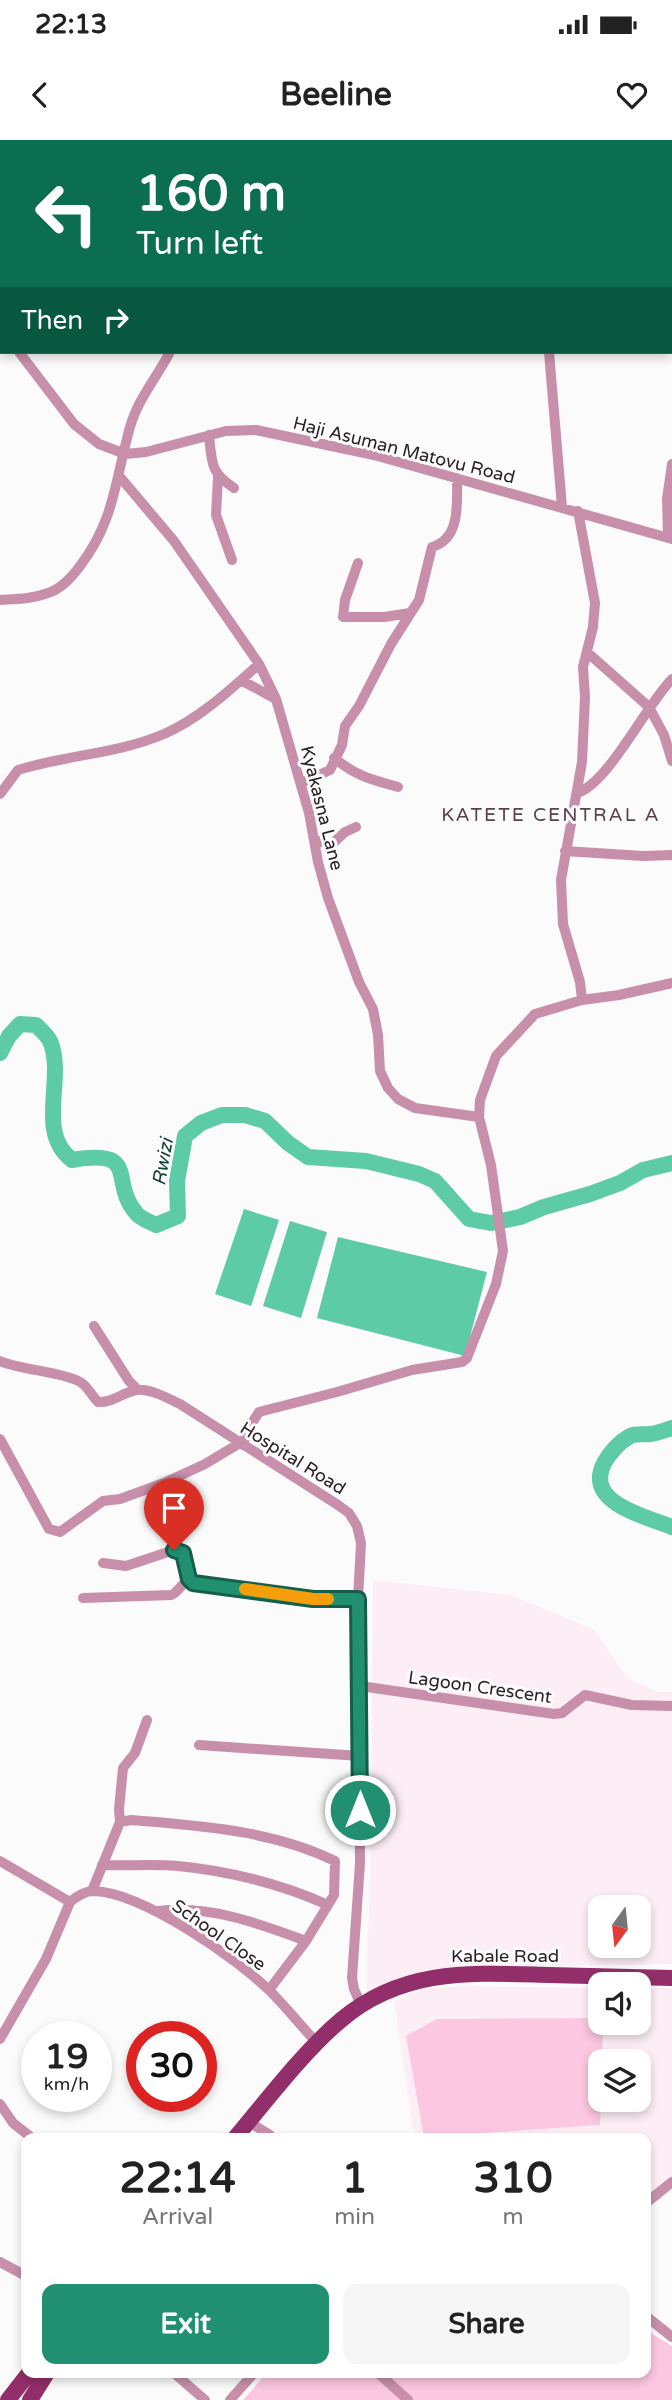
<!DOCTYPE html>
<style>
body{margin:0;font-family:"Varela Round",sans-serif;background:#f6f6f6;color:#222;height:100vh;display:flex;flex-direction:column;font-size:26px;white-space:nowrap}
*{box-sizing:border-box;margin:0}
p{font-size:23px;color:#767676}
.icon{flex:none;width:38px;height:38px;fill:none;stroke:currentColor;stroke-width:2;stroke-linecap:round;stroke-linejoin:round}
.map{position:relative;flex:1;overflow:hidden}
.side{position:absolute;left:21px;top:1993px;width:630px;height:245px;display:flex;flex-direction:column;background:#fff;border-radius:14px;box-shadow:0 4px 10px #0003}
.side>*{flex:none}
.banner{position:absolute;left:0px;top:0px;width:672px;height:214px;box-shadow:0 4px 10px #0003;background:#0b6e4f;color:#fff;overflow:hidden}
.needle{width:46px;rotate:195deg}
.fabs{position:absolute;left:588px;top:1755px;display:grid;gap:14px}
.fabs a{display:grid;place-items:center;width:63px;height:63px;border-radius:14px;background:#fff;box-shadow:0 4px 10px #0003;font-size:35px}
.speed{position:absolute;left:21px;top:1881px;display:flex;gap:14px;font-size:35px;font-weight:700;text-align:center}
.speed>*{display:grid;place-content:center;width:91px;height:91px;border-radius:50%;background:#fff;box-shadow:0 4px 10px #0003;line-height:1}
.speed small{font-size:18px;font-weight:400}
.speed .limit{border:10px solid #d22;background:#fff;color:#111}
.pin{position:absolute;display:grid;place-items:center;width:60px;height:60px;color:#fff;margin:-72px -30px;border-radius:50% 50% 50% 0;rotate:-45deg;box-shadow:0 0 7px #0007}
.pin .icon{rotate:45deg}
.me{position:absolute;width:77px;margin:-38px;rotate:0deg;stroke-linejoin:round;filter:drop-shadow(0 0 5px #0008)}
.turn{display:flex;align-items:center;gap:24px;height:147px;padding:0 21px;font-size:32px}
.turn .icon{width:91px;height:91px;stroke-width:2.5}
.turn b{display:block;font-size:49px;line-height:60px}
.then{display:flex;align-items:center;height:66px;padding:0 21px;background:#0003;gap:14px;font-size:26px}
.eta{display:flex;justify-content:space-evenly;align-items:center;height:119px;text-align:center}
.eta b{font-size:42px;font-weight:800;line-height:49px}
.button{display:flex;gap:14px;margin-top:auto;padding:14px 21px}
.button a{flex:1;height:80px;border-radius:14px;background:#209071;color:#fff;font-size:28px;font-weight:800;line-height:80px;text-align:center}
.button a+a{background:#f6f6f6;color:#222}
.status{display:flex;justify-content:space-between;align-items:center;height:49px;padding:0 35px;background:#fff;direction:ltr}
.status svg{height:19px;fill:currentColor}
header{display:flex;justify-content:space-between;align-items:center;height:91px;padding:0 21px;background:#fff;font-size:32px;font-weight:800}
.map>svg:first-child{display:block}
.built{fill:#fdeef5;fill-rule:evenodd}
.green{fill:#fcc7e0}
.water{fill:#5ecba7}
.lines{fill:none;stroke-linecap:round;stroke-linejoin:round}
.river{stroke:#5ecba7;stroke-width:16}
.street{stroke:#c88fab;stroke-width:10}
.primary{stroke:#922e69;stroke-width:16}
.route-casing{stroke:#155e49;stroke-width:18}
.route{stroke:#209071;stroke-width:12}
.slow{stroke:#f59e0b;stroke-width:12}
.labels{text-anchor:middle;stroke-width:6;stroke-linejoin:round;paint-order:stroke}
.street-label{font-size:18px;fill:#2b2126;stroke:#fbfbfb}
.neighbourhood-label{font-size:19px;letter-spacing:2px;fill:#58424d;stroke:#fbfbfb}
.water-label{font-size:19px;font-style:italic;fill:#104032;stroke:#fbfbfb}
</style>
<div class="status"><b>22:13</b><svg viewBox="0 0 49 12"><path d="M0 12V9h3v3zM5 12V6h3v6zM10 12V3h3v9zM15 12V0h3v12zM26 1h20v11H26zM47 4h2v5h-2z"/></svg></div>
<header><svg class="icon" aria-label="back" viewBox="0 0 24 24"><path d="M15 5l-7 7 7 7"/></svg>Beeline<svg class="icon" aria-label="heart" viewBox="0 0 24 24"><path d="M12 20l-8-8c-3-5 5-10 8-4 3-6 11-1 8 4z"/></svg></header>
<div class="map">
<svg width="672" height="2260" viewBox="0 0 672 2260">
<rect width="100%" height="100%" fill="#fbfbfb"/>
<path class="built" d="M373,1440L510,1455L593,1489L628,1538L657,1552H672V1824L472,1828L366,1855L371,1702ZM600,1768H639V1806H600Z
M458,1846L600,1848V1883H639V1848H672V2037L646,2058V1998H424L413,1988L394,1861L422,1849ZM600,1922H639V1960H600Z"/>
<path class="green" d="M600,1878V1883H603L600,1985L424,1997L406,1896L437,1879Z
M646,2190L672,2206V2260H243L267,2233H646Z"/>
<path class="water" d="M244,1069L279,1080L251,1166L215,1154Z
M290,1081L327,1092L301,1178L263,1166Z
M338,1097L487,1132L465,1216L317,1178Z"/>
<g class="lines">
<path class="river" d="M0,913L9,896L20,884L36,885C41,890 47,895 50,901C66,938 35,992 72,1020C142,1008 108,1042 137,1074C141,1079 151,1082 156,1085L178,1076L177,1041L185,996L201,983L222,975H245L265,981L288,1003L308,1017L366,1021L419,1034L435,1041L469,1079L491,1083L520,1077L544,1067L590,1054L620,1043L643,1030L672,1023
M672,1288C665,1290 658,1293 651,1294C644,1295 637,1293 630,1296C618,1303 611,1311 604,1323C584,1363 645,1376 672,1387"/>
<path class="street" d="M157,0L162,2
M169,0L170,2
M519,0V2
M257,2L258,0
M0,193L2,194
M19,212L74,284L99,304L125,314L146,312L226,291L256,290L374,315L672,399
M549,212L562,367
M209,295C212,323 210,332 234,348
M120,337L174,401L259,524L276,559L309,673L318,722L328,758L359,842L373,869L378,895L380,931L388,948L398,959L415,968L479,977
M218,337L216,375L232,420
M578,371L595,463L593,487L583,527L585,557L582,622L561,740L563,784L580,842L582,860
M668,397L667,359L672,324
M358,423L345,460L343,477H384L410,473
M0,460C16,459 32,459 48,453C61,449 72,437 80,426C115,380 115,340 130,287C138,259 157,237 170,212
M588,513L649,567L664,595L672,621
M241,540L274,558
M334,618C358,637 370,639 398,647
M301,643L330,630L342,605L345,586L359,566L391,504L419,460L432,407C461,399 457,362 457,338
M577,653C608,644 646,565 672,539
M0,654L18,630C66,615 117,614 164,594C199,579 231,549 259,524
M314,700L332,704L345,692L356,687
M565,711L643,716L672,715
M94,1186L129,1241L138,1250
M0,1221C21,1230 70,1233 83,1244C89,1249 92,1256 98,1262C112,1263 122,1253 136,1250C150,1248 167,1258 180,1264L338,1365L349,1373L357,1386L361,1403L358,1459L360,1723L352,1838L354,1849L361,1865
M0,1299L49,1389L60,1392L103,1361L120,1359L164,1343L205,1324L240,1303
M243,1305L247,1291L259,1272L337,1252L412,1230L462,1222L467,1218L496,1144L503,1111L491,1025L479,977L480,960L496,916L535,874L582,860L619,855L672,843
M103,1423L126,1426L174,1410L183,1413L189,1439L193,1443L313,1459H358
M83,1458L171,1455C178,1453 182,1443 189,1439
M360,1546L554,1574L562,1573L585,1555L632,1565L672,1566
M199,1605L360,1616
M120,1682L119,1669L123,1628L135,1613L147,1580
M0,1721L70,1762
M102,1725C127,1726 153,1724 178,1726C229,1731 281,1744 328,1765
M92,1751L120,1682L131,1680C200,1686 272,1690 335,1721L334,1755L306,1801L269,1850
M158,1771C209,1765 258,1783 306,1801
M0,1899L46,1819L70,1762C77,1756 85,1751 94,1751C143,1753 235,1817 270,1851C286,1867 301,1886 317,1903
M0,1964L13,1983L32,1998
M249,1982L270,1995
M646,2063L672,2042
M0,2122L26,2136
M646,2176L672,2197
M174,2233L205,2260
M378,2233L408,2260
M230,2260L254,2233"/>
<path class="primary" d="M235,1998C267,1960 304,1911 341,1880C404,1827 474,1833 549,1835C590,1836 631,1837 672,1838
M8,2260L29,2233
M30,2260L47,2233"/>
</g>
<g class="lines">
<g class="route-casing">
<path id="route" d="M174,1410L183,1413L189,1439L193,1443L313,1459H358L360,1670"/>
</g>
<use href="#route" class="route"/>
<path class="slow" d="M245,1449L313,1459H328"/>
</g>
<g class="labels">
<g class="street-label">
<text transform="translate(404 310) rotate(14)" y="6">Haji Asuman Matovu Road</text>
<text transform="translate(322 668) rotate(76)" y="6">Kyakasna Lane</text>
<text transform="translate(293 1318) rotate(32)" y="6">Hospital Road</text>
<text transform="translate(480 1547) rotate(8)" y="6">Lagoon Crescent</text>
<text transform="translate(219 1795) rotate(35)" y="6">School Close</text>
<text x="505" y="1822">Kabale Road</text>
</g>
<g class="neighbourhood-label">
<text x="551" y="681">KATETE CENTRAL A</text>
</g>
<g class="water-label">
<text transform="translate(162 1022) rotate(-80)" y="7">Rwizi</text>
</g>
</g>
</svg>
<div class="fabs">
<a><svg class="needle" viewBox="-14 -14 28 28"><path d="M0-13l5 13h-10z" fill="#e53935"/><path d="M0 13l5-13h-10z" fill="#767676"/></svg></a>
<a><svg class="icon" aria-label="sound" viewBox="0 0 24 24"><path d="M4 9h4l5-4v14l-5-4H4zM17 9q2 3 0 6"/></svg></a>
<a><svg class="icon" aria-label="layers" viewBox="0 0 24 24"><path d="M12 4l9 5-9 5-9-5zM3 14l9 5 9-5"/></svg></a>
</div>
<div class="speed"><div>19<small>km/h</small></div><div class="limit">30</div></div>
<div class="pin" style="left:174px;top:1410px;background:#d93025"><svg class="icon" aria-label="arrive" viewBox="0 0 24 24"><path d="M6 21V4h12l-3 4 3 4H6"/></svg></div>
<svg class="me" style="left:360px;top:1670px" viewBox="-20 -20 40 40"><circle r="17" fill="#209071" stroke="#fff" stroke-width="3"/><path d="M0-11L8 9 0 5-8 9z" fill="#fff"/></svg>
<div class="banner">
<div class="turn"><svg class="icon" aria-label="left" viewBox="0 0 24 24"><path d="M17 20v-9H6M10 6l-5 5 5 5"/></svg><div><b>160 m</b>Turn left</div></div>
<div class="then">Then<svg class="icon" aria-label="right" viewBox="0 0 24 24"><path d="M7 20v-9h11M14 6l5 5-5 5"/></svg></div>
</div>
<section class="side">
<div class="eta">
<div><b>22:14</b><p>Arrival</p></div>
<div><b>1</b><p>min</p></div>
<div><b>310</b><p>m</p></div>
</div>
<div class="button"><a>Exit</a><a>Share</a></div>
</section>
</div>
